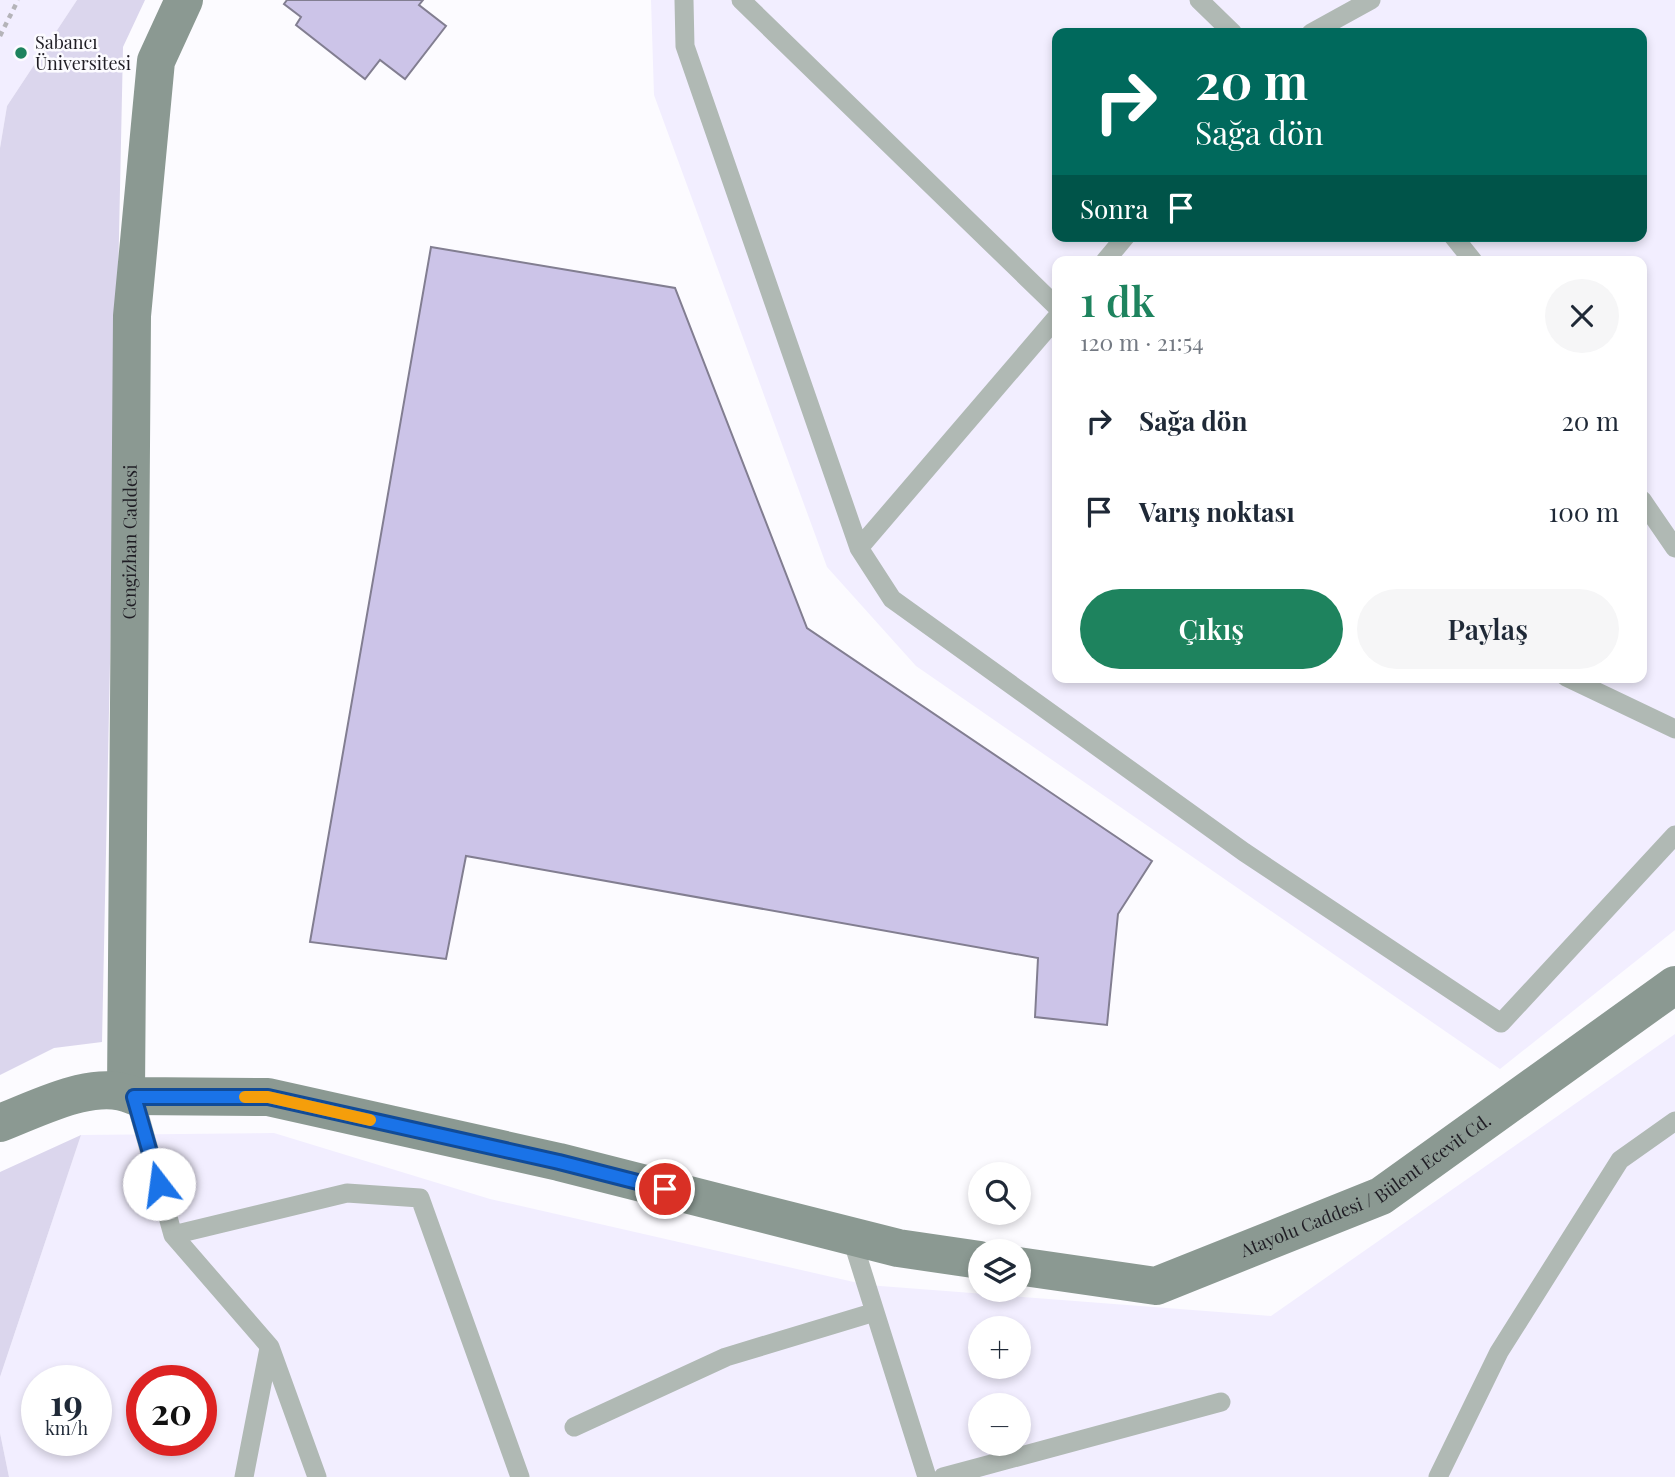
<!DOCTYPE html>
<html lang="tr">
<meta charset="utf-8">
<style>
body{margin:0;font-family:"Playfair Display",serif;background:#f6f6f7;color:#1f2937;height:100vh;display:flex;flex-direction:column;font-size:26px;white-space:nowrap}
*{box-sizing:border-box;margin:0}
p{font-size:23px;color:#747a83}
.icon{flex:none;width:38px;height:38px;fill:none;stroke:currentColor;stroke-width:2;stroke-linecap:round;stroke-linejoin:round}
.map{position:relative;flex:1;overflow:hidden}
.panel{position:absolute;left:1052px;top:256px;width:595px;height:427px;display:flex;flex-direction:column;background:#fff;border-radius:14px;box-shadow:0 4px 10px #0003}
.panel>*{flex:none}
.banner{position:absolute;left:1052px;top:28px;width:595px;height:214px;border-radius:14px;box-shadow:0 4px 10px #0003;background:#00695c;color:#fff;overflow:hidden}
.tools{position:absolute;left:968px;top:1162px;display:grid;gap:14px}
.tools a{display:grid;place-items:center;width:63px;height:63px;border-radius:50%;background:#fff;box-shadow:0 4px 10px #0003;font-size:35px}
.speed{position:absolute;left:21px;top:1365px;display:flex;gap:14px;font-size:35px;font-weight:700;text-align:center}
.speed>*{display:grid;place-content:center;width:91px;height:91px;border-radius:50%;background:#fff;box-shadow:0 4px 10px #0003;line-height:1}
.speed small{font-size:18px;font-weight:400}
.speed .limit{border:10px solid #d22;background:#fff;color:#111}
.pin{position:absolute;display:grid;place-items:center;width:60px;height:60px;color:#fff;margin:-30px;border:4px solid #fff;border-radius:50%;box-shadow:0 2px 7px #0007}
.me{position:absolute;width:77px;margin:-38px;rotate:345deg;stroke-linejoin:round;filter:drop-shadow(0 0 5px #0008)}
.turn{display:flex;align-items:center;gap:24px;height:147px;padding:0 28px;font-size:32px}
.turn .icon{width:91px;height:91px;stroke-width:2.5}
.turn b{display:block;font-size:49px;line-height:60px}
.then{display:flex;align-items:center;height:66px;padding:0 28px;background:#0003;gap:14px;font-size:26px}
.round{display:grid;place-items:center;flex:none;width:74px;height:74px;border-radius:37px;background:#f6f6f7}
.overview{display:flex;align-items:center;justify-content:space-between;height:119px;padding:0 28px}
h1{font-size:42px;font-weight:600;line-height:52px;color:#1e835e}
.button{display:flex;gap:14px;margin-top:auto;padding:14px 28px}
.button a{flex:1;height:80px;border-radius:42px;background:#1e835e;color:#fff;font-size:28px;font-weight:600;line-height:80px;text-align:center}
.button a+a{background:#f6f6f7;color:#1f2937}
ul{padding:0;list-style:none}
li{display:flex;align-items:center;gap:21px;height:91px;padding:0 28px}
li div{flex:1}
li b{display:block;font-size:26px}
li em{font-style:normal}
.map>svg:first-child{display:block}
.built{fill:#f2eeff;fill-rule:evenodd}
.green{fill:#dbd6ed}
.building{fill:#ccc4e8;stroke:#827e91;stroke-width:2}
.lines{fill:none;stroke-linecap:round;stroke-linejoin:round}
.path{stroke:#b5b4b9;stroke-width:4.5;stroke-dasharray:5 5;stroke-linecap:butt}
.lane{stroke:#b0b9b4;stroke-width:19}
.secondary{stroke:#8b9992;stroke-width:38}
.route-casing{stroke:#114b97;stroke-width:18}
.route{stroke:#1a73e8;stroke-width:12}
.slow{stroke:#f59e0b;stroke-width:12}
.poi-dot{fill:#1e835e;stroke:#fcfbff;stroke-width:2.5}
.labels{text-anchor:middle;stroke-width:5;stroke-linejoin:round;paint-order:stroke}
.poi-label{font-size:18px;fill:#1f1d24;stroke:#fcfbff;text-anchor:start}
.street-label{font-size:18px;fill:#1f1d24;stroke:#fcfbff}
</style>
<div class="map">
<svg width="1675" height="1477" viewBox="0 0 1675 1477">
<rect width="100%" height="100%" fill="#fcfbff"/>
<path class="built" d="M0,0H77L7,106L0,148Z
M651,0H1675V930L1500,1069L916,666L827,567L654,95ZM1057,33H1642V236H1057ZM1057,261H1642V677H1057Z
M1675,1034V1477H9L0,1433V1377L81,1135L274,1133L490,1199L867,1285L1271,1316ZM980,1328H1018V1367H980ZM37,1381H96V1440H37ZM142,1381H201V1440H142ZM980,1405H1018V1444H980Z"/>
<path class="green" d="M77,0H145L123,47L102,1042L54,1048L0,1075V148L7,106Z
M81,1135L0,1377V1172Z
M0,1433L9,1477H0Z"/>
<path class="building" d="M287,0H423L419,5L446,26L405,79L380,60L365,79L296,25L301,17L284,4Z
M431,247L675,288L807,628L1152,861L1118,914L1107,1025L1035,1017L1038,958L466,856L446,959L310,942Z"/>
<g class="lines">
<path class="path" d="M0,36L18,0"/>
<path class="lane" d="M684,0L685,46L859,548L1057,317
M741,0L1057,307
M1199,0L1233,33
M1311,33L1371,0
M1453,236L1473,261
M1105,261L1126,236
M1642,500L1675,548
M859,548L892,599L1244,852L1501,1023L1675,835
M1566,677L1675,729
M134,1096L173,1235L270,1347L317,1477
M173,1235L347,1193L420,1198L520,1477
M851,1236L927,1477
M574,1427L726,1357L875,1312
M244,1477L269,1348
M943,1477L1221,1402
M1438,1477L1499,1352L1620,1160L1675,1121"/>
<g class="secondary">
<path id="s1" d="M126,1092L132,316L156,61L184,0"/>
<path d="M0,1123C37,1109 96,1077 134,1096L268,1097L559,1162L898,1248L980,1260"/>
<path id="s2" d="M1018,1266L1156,1286L1381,1196L1675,985"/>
</g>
</g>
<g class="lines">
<g class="route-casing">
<path id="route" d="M159,1184L134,1097H268L559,1162L665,1189"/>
</g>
<use href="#route" class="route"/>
<path class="slow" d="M245,1097H268L370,1120"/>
</g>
<circle class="poi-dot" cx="21" cy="53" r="7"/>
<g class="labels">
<g class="poi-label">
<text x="35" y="49">Sabancı<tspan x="35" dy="21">Üniversitesi</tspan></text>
</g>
<g class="street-label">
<text dy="6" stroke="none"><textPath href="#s1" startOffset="550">Cengizhan Caddesi</textPath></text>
<text dy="6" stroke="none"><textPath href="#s2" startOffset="373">Atayolu Caddesi / Bülent Ecevit Cd.</textPath></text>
</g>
</g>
</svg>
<div class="tools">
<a><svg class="icon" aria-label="search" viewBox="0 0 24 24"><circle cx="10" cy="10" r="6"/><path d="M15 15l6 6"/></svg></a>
<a><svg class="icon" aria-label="layers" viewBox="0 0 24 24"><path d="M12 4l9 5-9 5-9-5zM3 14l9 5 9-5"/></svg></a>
<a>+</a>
<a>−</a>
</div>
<div class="speed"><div>19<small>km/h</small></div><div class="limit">20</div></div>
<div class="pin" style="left:665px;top:1189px;background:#d93025"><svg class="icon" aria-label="arrive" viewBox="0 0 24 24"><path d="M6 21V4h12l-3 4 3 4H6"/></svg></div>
<svg class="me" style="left:159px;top:1184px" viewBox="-20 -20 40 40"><circle r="19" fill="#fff"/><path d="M0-13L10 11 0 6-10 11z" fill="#1a73e8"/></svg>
<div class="banner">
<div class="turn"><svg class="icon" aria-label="right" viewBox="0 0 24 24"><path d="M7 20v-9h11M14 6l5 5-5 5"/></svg><div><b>20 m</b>Sağa dön</div></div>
<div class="then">Sonra<svg class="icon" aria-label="arrive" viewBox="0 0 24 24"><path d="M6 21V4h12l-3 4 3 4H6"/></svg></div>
</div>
<section class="panel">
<div class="overview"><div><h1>1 dk</h1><p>120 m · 21:54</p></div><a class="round"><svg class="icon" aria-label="close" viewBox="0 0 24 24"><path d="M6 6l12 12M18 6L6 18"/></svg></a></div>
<ul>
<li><svg class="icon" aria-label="right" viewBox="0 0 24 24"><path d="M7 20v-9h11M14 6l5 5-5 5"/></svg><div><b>Sağa dön</b></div><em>20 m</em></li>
<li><svg class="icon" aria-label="arrive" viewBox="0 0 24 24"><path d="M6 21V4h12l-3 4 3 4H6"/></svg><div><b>Varış noktası</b></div><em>100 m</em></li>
</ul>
<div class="button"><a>Çıkış</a><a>Paylaş</a></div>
</section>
</div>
